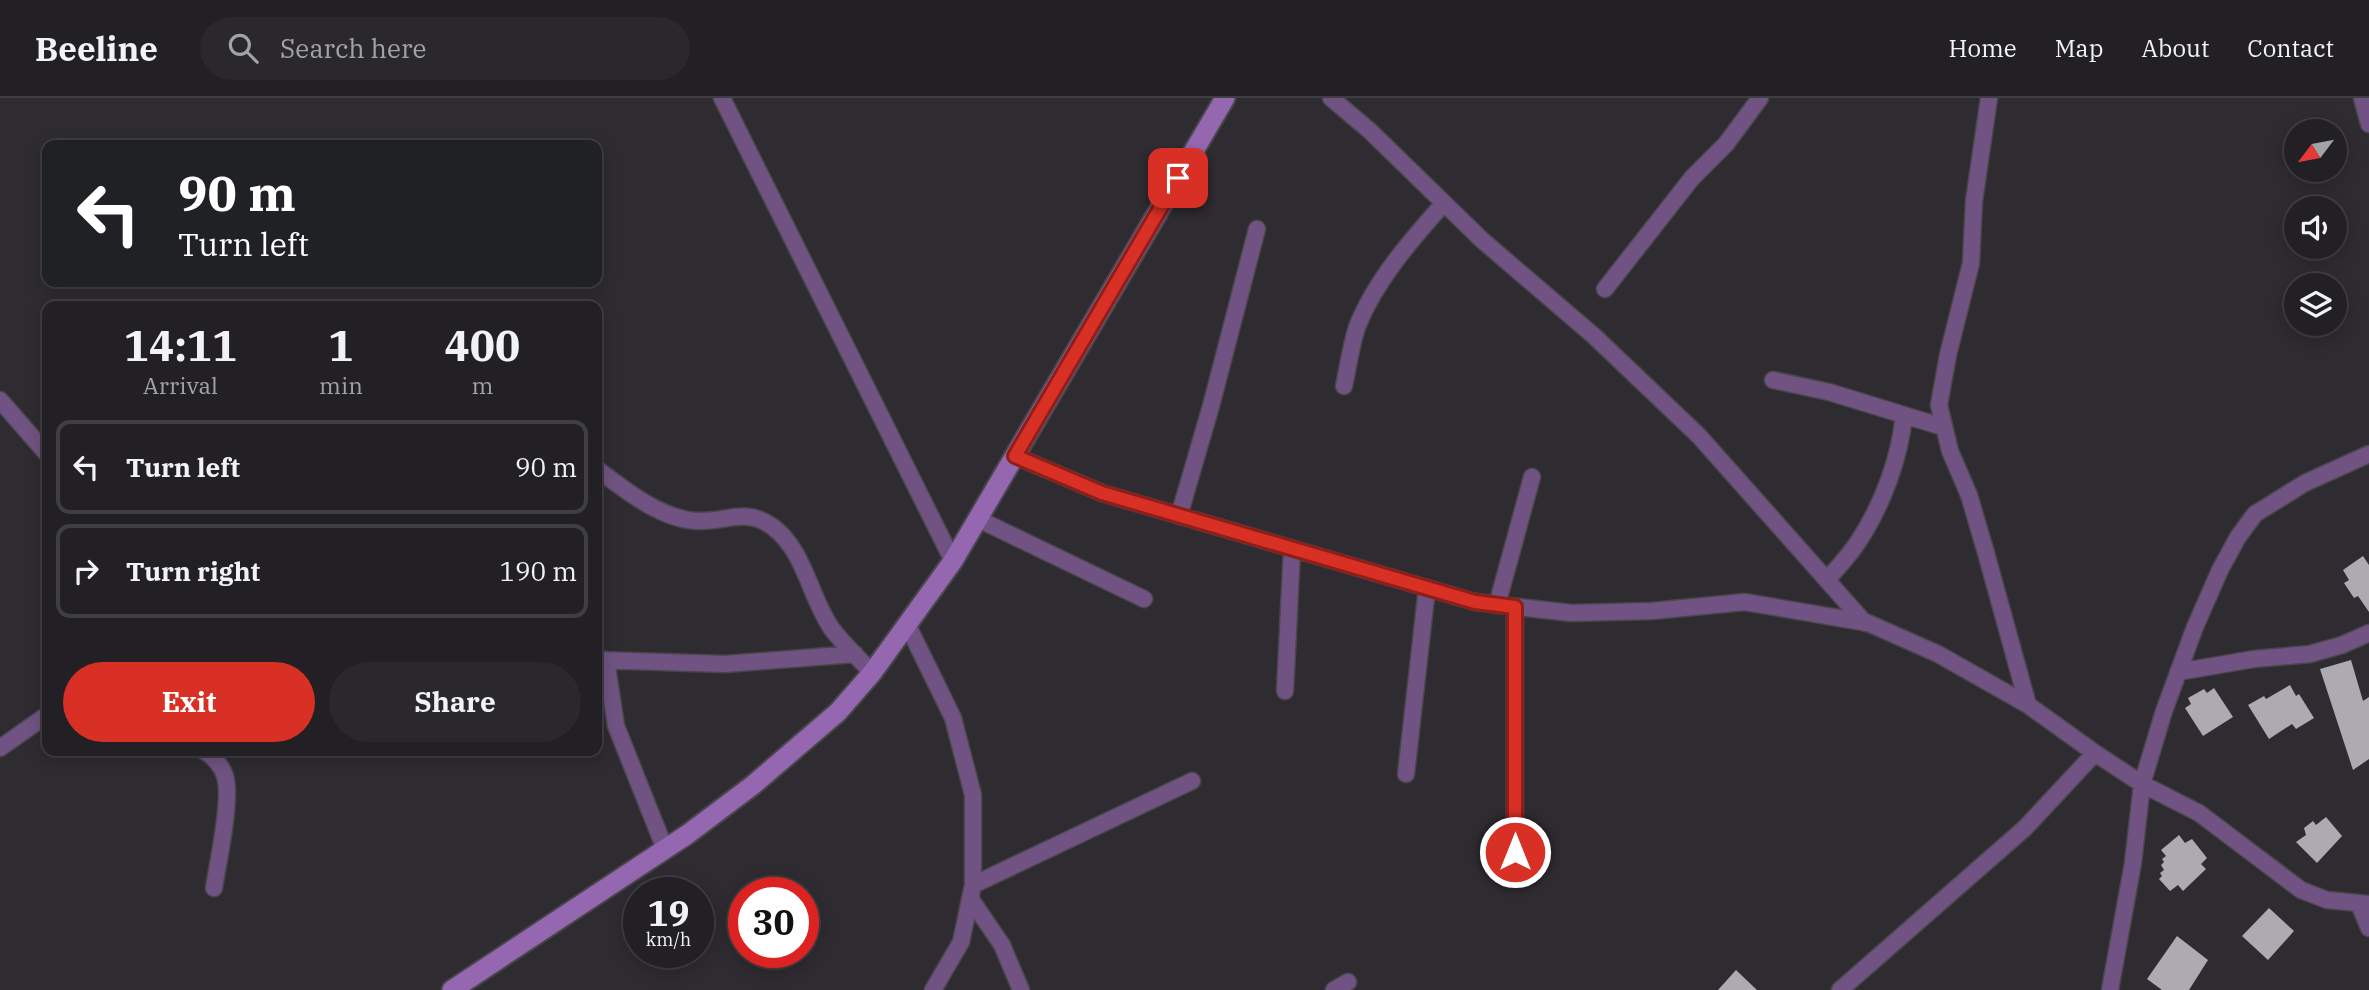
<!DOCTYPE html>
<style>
body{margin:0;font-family:"IBM Plex Serif",serif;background:#2a282d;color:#f1f3f6;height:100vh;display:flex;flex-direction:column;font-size:26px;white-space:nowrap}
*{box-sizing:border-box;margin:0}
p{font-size:23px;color:#a2a3a7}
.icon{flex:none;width:38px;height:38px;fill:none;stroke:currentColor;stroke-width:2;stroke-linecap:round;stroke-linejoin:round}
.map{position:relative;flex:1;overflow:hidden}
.side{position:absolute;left:42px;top:203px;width:560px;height:455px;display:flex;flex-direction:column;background:#222025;border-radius:14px;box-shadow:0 4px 18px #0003,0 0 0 2px #3f3e42}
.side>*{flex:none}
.hud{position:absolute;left:42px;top:42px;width:560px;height:147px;border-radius:14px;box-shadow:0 4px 18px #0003,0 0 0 2px #3f3e42;background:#202124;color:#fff;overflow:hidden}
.needle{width:46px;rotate:238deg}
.controls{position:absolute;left:2284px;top:21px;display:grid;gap:14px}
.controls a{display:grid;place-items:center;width:63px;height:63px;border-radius:50%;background:#222025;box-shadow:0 4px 18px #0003,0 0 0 2px #3f3e42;font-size:35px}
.speed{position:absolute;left:623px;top:779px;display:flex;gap:14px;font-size:35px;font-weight:700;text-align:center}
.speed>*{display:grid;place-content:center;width:91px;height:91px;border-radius:50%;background:#222025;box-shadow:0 4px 18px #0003,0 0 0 2px #3f3e42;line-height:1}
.speed small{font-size:18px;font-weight:400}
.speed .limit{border:10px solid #d22;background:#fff;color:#111}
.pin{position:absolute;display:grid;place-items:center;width:60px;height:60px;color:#fff;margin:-30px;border-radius:14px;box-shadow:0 4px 10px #0006}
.me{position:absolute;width:77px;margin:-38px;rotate:0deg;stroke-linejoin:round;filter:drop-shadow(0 0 5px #0008)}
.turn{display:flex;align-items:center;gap:24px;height:147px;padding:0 21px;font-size:32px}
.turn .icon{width:91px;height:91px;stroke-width:2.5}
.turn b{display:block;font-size:49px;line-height:60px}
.eta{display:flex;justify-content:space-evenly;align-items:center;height:119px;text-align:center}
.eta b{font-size:42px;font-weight:700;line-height:49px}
.action{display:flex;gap:14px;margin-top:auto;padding:14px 21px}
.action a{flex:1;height:80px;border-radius:42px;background:#d93025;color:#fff;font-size:28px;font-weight:700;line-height:80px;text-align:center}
.action a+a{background:#2a282d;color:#f1f3f6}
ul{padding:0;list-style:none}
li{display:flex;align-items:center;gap:21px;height:94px;margin:0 14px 10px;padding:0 7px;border:4px solid #3f3e42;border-radius:14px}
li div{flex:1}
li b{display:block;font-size:26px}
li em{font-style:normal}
header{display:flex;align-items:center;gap:42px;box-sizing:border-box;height:98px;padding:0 35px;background:#222025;border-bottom:2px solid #3f3e42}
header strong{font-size:33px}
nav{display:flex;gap:38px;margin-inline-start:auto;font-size:24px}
.search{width:490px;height:63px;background:#2a282d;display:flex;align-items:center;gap:18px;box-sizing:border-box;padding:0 24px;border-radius:38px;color:#a2a3a7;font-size:26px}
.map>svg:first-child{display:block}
.building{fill:#aeaab2}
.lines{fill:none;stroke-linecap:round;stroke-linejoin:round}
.minor-casing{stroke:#49464c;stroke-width:19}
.secondary-casing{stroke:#49464c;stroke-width:23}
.minor{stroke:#705382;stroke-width:16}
.secondary{stroke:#9567b1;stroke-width:19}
.route-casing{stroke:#8d1f18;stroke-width:18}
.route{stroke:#d93025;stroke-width:12}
</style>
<header>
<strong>Beeline</strong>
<div class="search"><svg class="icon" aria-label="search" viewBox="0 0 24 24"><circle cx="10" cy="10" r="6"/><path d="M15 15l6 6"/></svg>Search here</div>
<nav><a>Home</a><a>Map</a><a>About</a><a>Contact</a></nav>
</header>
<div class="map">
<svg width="2369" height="892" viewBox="0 0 2369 892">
<rect width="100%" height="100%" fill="#2e2b31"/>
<path class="building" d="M2363,458L2369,467V514L2358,498L2354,500L2344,485L2349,482L2343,472Z
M2351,562L2363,603L2369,599V661L2353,672L2320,571Z
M2290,587L2296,598L2299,596L2314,620L2296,631L2292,626L2269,641L2248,607L2264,598L2266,601Z
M2214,590L2233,619L2203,638L2185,610L2191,606L2188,600L2204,591L2207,595Z
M2326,719L2342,738L2317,765L2296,744L2306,737L2304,730L2313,723L2316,727Z
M2179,737L2185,745L2192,741L2207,760L2201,766L2206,771L2183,793L2178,787L2170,793L2159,781L2162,778L2160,775L2164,772L2161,767L2164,764L2162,761L2166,758L2161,752Z
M2269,810L2294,833L2268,862L2242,838Z
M2177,838L2208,862L2189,892H2162L2147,881Z
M1736,872L1757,892H1718Z"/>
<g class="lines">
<g class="minor-casing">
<path id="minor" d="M722,0L953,463
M1331,0L1370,33L1482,142L1594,238L1699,338L1865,525
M1989,0L1974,103L1971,165L1948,257L1939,307L1950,353L1969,397L1986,455L2028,607
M2362,0L2369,26
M1605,191L1692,80L1726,46L1760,0
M1773,282L1829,294L1943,329
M1344,288C1348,269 1351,248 1357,229C1375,183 1411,142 1444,105
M0,302L47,356
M1015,358L1102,395L1475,504L1571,515L1652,513L1745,504L1868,525L1938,556L2028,607L2095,655
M597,371C625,392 663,423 700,423C727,424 746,409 773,429C805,453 810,500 832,531C843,546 859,560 872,575
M1179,418L1211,308L1257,131
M978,421L1144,501
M1827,482C1837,470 1849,458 1858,444C1882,408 1900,360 1904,317
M1497,507L1532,379
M1515,509V754
M907,526L953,620L973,697V787L961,844L933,892
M597,562L725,566L855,556
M606,562L616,628L665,751
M2178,574L2254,561L2310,556L2342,547L2369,535
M1285,593L1292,451
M0,650L47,617
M204,653C213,658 222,668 225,678C232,702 218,763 214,790
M1406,676L1427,490
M973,787L1192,683
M970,800L1002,847L1021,892
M2359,806L2369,830
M1334,892L1348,884
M1840,892L2025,730L2095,655L2142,686L2199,715L2301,792L2327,802L2369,806
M2110,892L2133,765L2142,686L2164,613L2195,529L2220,472L2238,439L2255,416L2305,385L2369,356"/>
</g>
<g class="secondary-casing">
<path id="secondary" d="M452,892L688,736L753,687L838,614L872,575L953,463L1225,0"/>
</g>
<use href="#minor" class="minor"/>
<use href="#secondary" class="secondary"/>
</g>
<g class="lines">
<g class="route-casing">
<path id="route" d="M1178,80L1015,358L1102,395L1475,504L1515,509V754"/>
</g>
<use href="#route" class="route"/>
</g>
</svg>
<div class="controls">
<a><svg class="needle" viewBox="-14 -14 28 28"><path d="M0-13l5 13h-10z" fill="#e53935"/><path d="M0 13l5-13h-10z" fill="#a2a3a7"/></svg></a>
<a><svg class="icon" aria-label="sound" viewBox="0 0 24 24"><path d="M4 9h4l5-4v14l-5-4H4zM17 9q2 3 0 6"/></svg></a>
<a><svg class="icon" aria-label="layers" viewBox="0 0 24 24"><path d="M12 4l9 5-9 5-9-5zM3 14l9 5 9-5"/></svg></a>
</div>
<div class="speed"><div>19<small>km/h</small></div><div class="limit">30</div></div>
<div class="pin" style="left:1178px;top:80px;background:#d93025"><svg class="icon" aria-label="arrive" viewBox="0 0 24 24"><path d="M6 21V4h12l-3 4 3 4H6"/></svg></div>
<svg class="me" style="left:1515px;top:754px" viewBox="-20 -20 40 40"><circle r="17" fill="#d93025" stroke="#fff" stroke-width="3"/><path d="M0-11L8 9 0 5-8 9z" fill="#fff"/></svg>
<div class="hud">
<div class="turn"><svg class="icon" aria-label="left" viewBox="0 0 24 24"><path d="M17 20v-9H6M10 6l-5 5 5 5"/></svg><div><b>90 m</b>Turn left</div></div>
</div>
<section class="side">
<div class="eta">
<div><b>14:11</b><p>Arrival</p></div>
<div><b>1</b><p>min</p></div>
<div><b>400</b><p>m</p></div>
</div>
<ul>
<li><svg class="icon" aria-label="left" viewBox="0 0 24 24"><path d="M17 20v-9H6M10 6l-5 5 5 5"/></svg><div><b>Turn left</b></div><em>90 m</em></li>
<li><svg class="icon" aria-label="right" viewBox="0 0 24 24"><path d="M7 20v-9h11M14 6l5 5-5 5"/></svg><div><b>Turn right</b></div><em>190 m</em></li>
</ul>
<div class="action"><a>Exit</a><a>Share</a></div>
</section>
</div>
